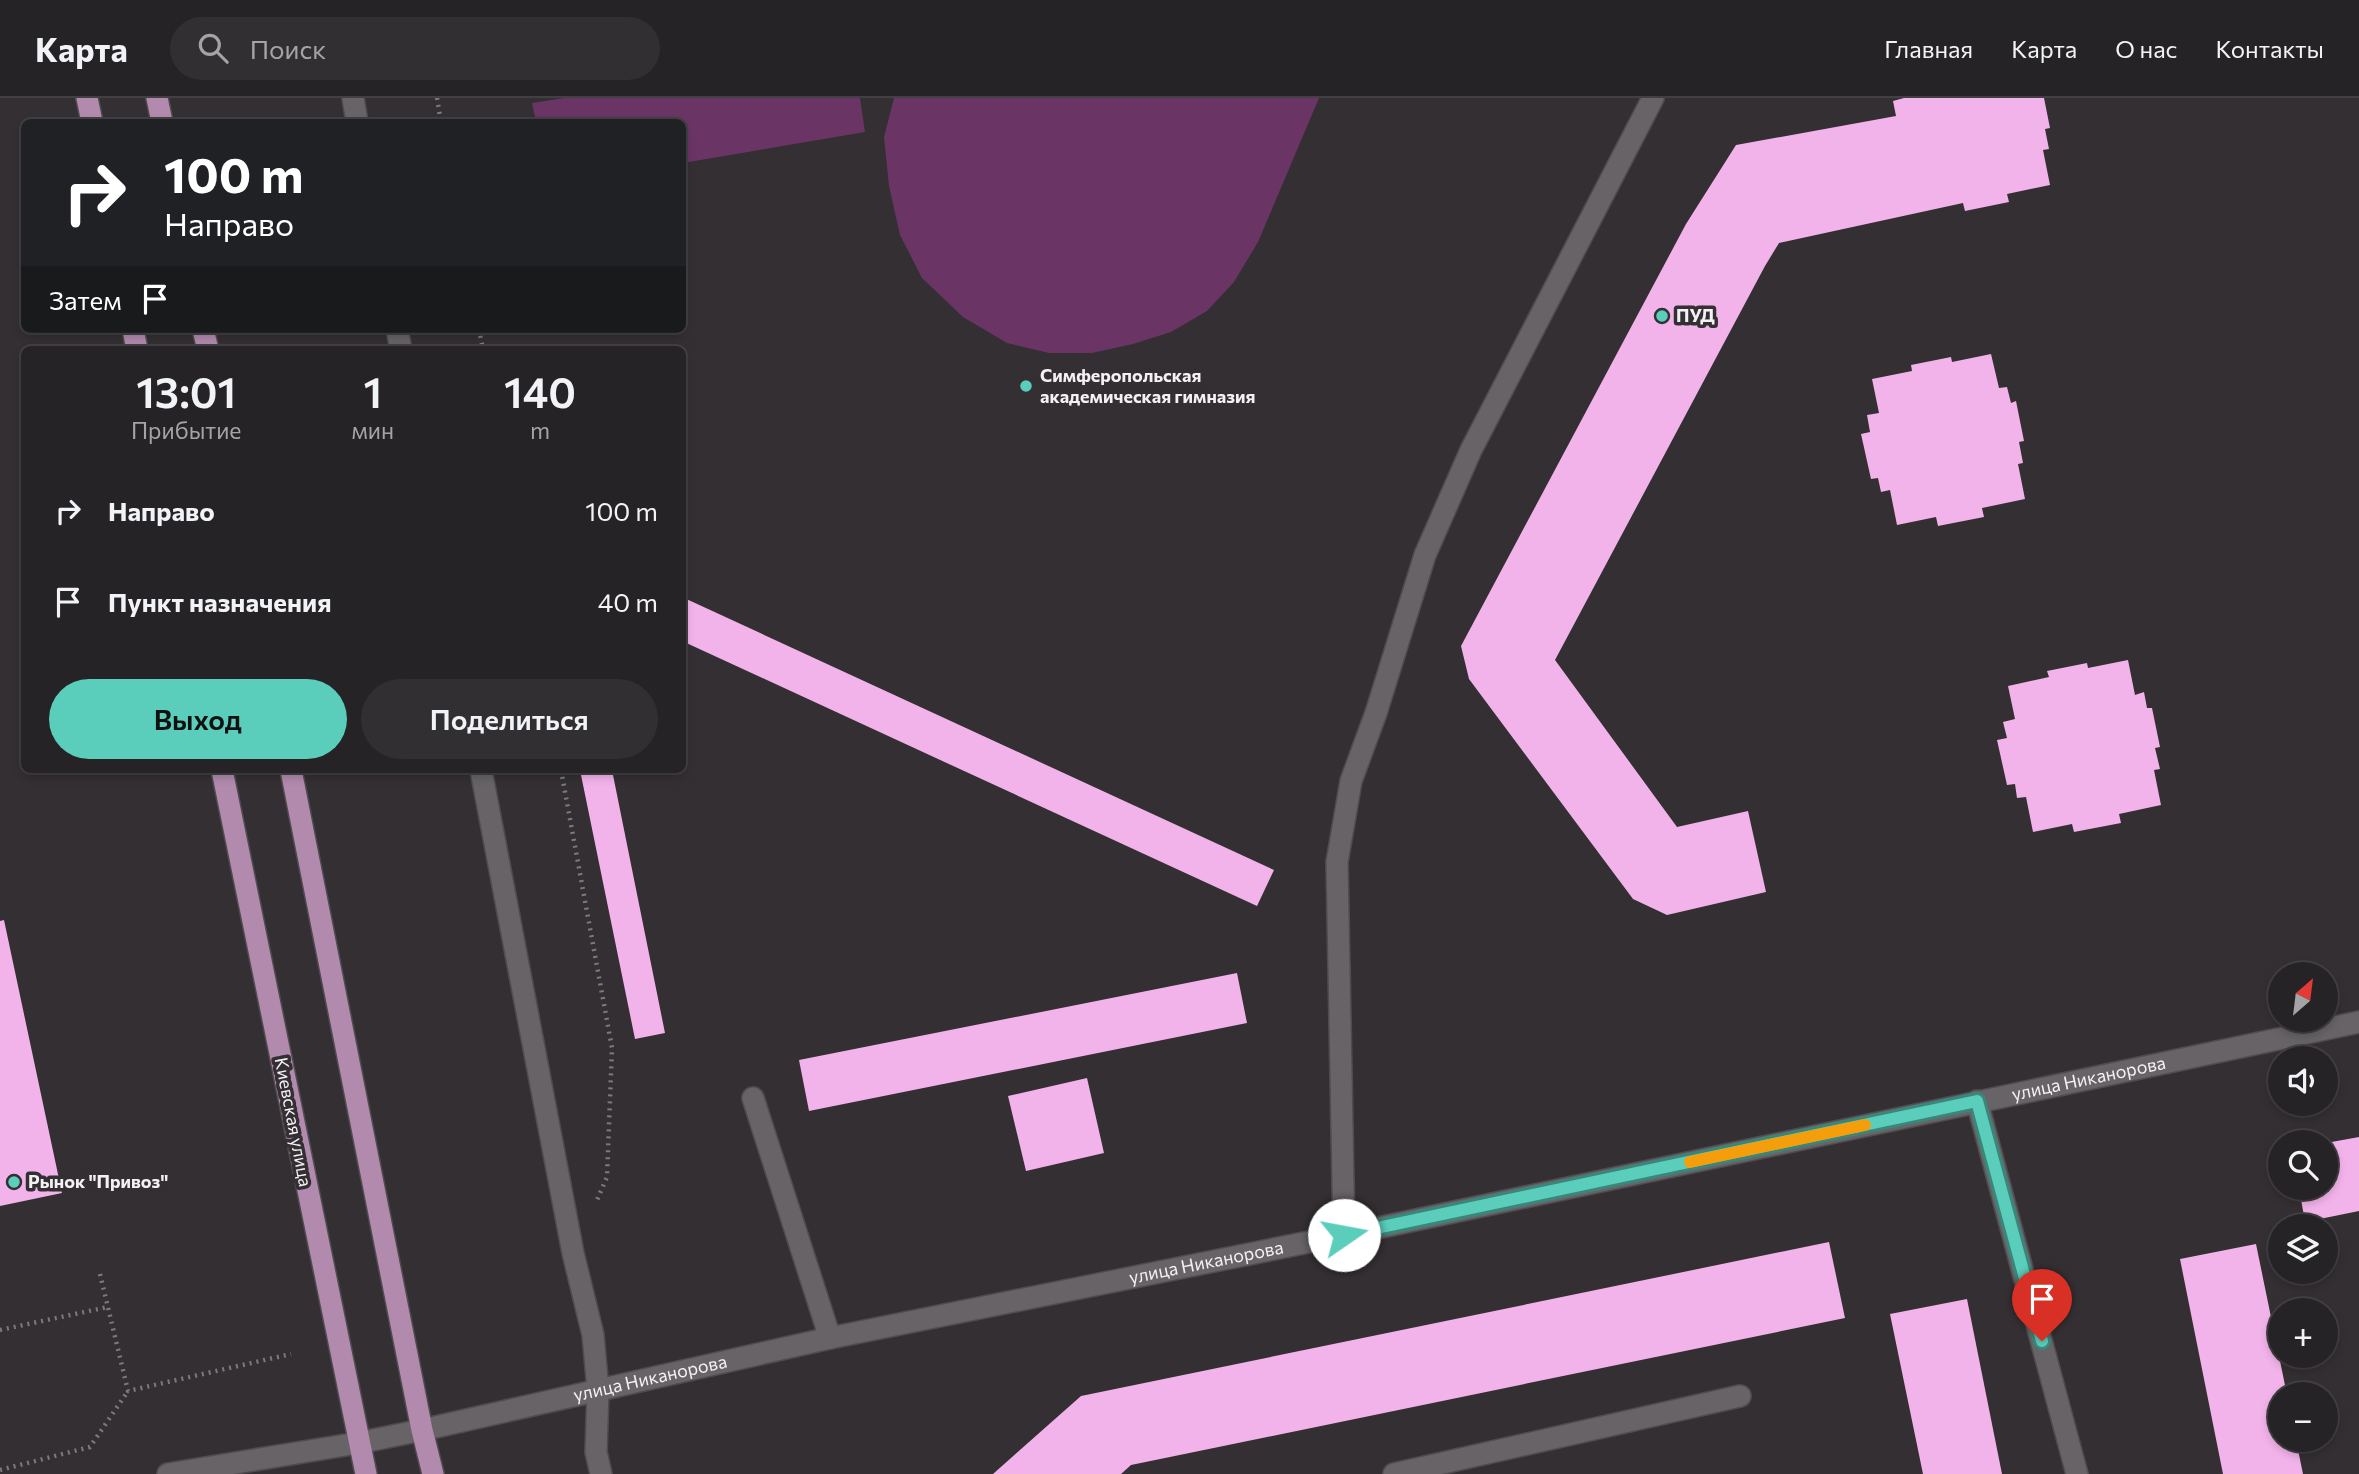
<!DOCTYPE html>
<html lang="ru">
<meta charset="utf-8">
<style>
body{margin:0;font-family:Commissioner,sans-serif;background:#322f32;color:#f1f3f6;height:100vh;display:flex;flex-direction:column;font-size:26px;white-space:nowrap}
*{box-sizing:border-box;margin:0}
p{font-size:23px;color:#a4a4a7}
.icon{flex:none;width:38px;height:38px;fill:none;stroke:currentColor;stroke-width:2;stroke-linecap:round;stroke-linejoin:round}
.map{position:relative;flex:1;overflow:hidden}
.panel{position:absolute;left:21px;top:248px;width:665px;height:427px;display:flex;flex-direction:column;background:#262326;border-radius:10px;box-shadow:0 4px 10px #0003,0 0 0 2px #424043}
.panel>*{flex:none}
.banner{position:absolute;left:21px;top:21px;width:665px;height:214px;border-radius:10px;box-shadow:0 4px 10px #0003,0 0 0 2px #424043;background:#202124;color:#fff;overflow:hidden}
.needle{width:46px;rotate:28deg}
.tools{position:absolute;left:2268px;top:864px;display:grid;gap:14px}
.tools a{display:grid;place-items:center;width:70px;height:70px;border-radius:50%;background:#262326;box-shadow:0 4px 10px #0003,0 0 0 2px #424043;font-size:35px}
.pin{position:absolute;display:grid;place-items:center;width:60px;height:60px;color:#fff;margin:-72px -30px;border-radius:50% 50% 50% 0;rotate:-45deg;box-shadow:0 0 7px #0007}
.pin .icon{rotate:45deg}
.me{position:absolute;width:77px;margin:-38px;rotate:78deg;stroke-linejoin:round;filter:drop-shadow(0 0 5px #0008)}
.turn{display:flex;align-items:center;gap:24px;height:147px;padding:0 28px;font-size:32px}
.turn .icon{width:91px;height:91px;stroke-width:2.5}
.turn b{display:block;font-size:49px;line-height:60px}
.then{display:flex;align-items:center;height:66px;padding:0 28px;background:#0003;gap:14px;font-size:26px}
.eta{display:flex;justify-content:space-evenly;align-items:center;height:119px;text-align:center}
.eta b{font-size:42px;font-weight:600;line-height:49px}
.primary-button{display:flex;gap:14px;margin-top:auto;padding:14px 28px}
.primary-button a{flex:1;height:80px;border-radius:42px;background:#5bcebb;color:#111;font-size:28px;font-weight:600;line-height:80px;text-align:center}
.primary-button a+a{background:#322f32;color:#f1f3f6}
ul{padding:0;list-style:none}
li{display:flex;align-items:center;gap:21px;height:91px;padding:0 28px}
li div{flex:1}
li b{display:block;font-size:26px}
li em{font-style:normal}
header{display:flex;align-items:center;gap:42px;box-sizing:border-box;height:98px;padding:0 35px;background:#262326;border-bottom:2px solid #424043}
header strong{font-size:33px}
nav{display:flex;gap:38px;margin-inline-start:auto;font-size:24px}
.search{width:490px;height:63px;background:#322f32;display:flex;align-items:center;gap:18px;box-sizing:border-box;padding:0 24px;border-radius:38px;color:#a4a4a7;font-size:26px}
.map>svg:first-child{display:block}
.green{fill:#6a3565}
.building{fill:#f2b3ea}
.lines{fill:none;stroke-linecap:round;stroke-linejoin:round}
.lane-casing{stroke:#4f4b4e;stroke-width:24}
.street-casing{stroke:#4f4b4e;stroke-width:24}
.secondary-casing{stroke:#4f4b4e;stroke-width:24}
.primary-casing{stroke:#4f4b4e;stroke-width:24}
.path{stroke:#7d797c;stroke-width:4.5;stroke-dasharray:2 5;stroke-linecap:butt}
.lane{stroke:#676367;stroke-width:21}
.street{stroke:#676367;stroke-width:21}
.secondary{stroke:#676367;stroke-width:21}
.primary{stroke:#b18aad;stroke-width:21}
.route-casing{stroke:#3b867a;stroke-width:18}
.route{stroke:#5bcebb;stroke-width:12}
.slow{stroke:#f59e0b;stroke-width:12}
.poi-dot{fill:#5bcebb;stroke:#332f32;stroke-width:2.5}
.labels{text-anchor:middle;stroke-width:7;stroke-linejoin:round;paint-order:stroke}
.poi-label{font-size:18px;font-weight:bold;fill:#f4f1f4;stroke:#332f32;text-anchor:start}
.street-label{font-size:18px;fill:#f4f1f4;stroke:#332f32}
</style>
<header>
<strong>Карта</strong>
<div class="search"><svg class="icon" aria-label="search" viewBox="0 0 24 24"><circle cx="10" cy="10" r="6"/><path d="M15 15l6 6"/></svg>Поиск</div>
<nav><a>Главная</a><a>Карта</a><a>О нас</a><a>Контакты</a></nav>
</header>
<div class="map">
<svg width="2359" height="1376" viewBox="0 0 2359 1376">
<rect width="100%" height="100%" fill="#332f32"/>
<path class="green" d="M564,0H860L865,34L683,65L682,24H536L532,5Z
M894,0H1319L1258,144L1234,184L1207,213L1171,234L1133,246L1092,255H1049L1007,245L963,219L922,180L900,137L889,88L884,39Z"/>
<path class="building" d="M1904,0H2044L2050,30L2045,31L2049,51L2043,52L2050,87L2007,96L2009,104L1965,113L1963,105L1779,145L1765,168L1555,562L1677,729L1748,713L1766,794L1667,817L1633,801L1469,581L1461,548L1686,126L1736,47L1896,18L1893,3Z
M1991,256L1999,290L2007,289L2011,305L2016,303L2024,343L2019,344L2023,365L2018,366L2025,401L1982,410L1984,419L1938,428L1936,419L1897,427L1890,392L1881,394L1878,380L1871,381L1861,336L1870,334L1867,317L1879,315L1872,281L1912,273L1911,267L1951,259L1952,264Z
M682,499L1274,772L1257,808L682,543Z
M2128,562L2135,597L2144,594L2147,610H2152L2160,649L2155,650L2160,671L2154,672L2161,707L2119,716L2121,725L2074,734L2072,726L2033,734L2026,699L2017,700L2015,686L2007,687L1997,642L2007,640L2003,624L2015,621L2008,588L2049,579L2047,573L2087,565L2088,570Z
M580,672H612L665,935L635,941Z
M4,822L62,1095L0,1108V823Z
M1237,875L1247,925L809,1013L799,962Z
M1087,980L1104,1055L1026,1073L1008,998Z
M2359,1039V1113L2305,1124L2299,1090H2326V1045Z
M1829,1144L1845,1220L1131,1367L1121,1376H993L1081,1298Z
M2256,1146L2287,1297H2280V1342H2296L2303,1376H2223L2180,1161Z
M1967,1201L2002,1376H1923L1890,1216Z"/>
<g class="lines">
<g class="lane-casing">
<path id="lane" d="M353,0L357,24
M397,231L401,252
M481,672L573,1155L593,1237L598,1292
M753,1000L830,1240
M1977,1003L2077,1376
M1394,1376L1740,1298"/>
</g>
<g class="street-casing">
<g id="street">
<path id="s1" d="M1344,1137L2359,924"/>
<path d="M598,1292L596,1354L601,1376"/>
<path d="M168,1376L358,1345L422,1332"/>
</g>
</g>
<g class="secondary-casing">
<g id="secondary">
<path id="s2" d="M422,1332L830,1240L1344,1137L1337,764L1351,683L1376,615L1425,457L1471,352L1653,0"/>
</g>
</g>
<g class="primary-casing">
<path id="primary" d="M87,0L92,24
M157,0L162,24
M133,231L137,252
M203,231L208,252
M222,672L366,1376
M291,672L422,1332L433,1376"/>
</g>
<path class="path" d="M437,0L441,24
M479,231L483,252
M561,672L612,950L607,1079L597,1102
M100,1176L128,1293L291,1256
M0,1232L108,1209
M0,1372L90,1349L128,1293"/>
<use href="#lane" class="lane"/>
<use href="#street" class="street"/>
<use href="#secondary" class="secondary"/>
<use href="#primary" class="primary"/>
</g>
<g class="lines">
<g class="route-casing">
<path id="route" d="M1344,1137L1977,1003L2042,1243"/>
</g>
<use href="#route" class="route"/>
<path class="slow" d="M1690,1064L1865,1027"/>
</g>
<g class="poi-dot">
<circle cx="1662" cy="218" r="7"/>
<circle cx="1026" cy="288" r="7"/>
<circle cx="14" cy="1084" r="7"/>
</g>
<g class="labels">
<g class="poi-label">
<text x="1676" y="224">ПУД</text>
<text x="1040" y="284">Симферопольская<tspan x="1040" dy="21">академическая гимназия</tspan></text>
<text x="28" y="1090">Рынок "Привоз"</text>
</g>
<g class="street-label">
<text dy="6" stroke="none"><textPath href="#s1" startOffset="761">улица Никанорова</textPath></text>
<text transform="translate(293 1024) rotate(79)" y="6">Киевская улица</text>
<text dy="6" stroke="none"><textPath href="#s2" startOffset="802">улица Никанорова</textPath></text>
<text dy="6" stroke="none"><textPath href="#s2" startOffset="234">улица Никанорова</textPath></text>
</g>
</g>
</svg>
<div class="tools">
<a><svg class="needle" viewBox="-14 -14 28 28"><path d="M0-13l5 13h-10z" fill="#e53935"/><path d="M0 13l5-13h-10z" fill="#a4a4a7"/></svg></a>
<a><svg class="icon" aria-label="sound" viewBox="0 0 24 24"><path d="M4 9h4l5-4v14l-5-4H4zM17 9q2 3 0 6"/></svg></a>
<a><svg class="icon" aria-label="search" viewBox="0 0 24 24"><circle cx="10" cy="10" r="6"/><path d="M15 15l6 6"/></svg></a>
<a><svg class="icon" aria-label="layers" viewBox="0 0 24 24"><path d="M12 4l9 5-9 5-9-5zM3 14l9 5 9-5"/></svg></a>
<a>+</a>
<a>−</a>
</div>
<div class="pin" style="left:2042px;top:1243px;background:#d93025"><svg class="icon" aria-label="arrive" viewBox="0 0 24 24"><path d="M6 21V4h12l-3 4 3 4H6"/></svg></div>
<svg class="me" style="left:1344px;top:1137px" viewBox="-20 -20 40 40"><circle r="19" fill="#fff"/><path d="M0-13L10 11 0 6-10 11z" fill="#5bcebb"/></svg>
<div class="banner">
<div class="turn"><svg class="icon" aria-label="right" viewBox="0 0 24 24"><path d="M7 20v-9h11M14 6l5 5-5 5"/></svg><div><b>100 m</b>Направо</div></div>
<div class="then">Затем<svg class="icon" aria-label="arrive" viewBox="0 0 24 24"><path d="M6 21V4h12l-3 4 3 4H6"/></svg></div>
</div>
<section class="panel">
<div class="eta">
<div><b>13:01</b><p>Прибытие</p></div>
<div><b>1</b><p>мин</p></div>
<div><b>140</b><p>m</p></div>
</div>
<ul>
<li><svg class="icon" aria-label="right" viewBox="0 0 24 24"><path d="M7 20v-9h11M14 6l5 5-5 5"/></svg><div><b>Направо</b></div><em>100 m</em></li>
<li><svg class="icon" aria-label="arrive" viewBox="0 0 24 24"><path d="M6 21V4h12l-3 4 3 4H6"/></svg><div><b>Пункт назначения</b></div><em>40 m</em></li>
</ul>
<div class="primary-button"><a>Выход</a><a>Поделиться</a></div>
</section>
</div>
